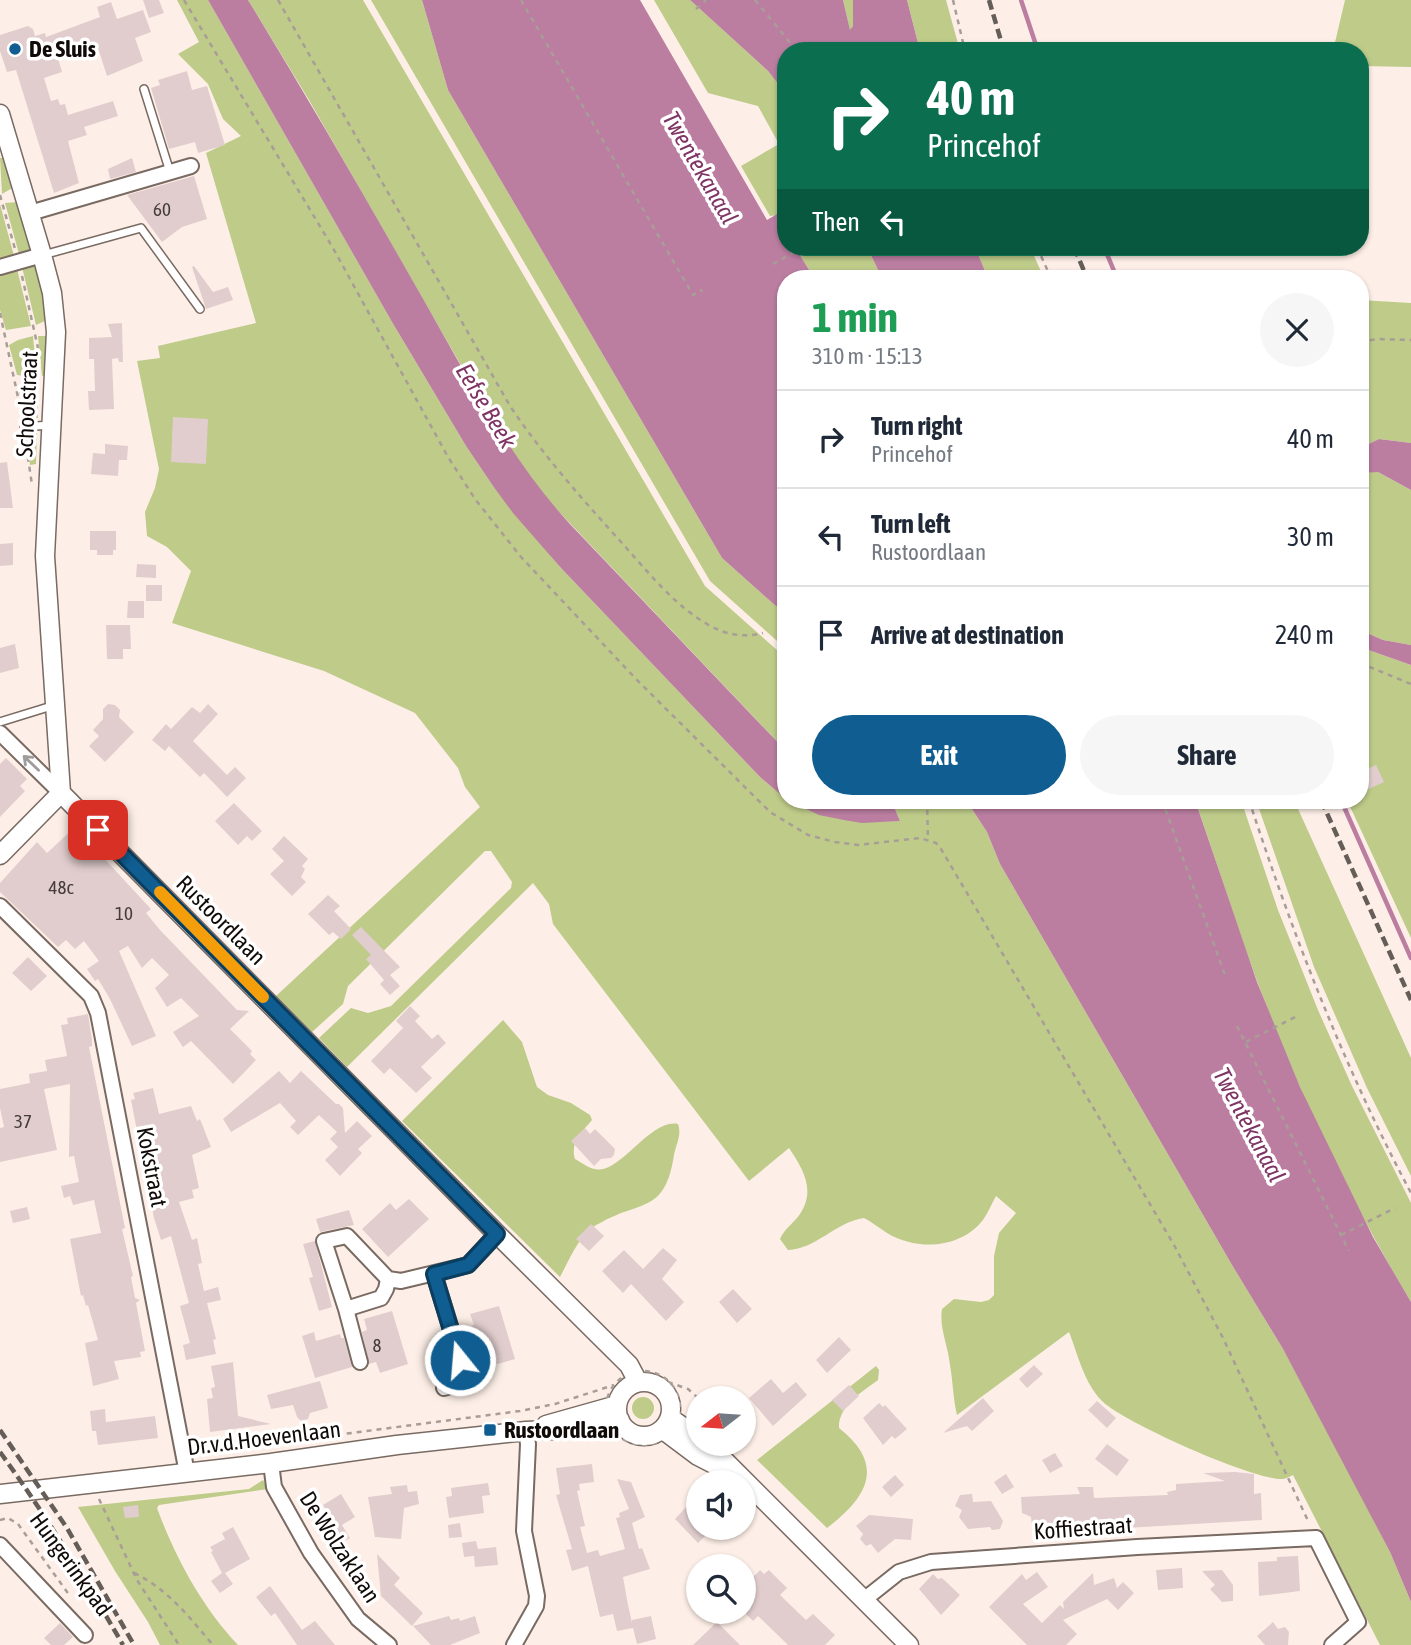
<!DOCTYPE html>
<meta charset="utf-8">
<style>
body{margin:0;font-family:"Asap Condensed",sans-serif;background:#f6f6f7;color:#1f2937;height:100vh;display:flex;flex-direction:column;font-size:26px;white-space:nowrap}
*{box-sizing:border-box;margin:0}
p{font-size:23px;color:#747a83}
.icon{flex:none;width:38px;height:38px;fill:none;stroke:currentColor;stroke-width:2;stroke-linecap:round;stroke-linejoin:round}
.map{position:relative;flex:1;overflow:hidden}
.sheet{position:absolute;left:777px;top:270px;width:592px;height:539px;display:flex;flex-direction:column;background:#fff;border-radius:28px;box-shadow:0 2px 5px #0004}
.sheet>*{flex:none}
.hud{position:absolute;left:777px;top:42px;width:592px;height:214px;border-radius:28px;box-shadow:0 2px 5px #0004;background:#0b6e4f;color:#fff;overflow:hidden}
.needle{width:46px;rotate:253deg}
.fabs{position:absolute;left:686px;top:1386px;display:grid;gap:14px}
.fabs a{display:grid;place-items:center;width:70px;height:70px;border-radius:50%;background:#fff;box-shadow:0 2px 5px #0004;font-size:35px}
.pin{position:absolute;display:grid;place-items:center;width:60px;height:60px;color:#fff;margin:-30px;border-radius:14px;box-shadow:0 4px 10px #0006}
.me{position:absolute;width:77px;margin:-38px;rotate:343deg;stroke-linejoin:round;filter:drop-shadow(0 0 5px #0008)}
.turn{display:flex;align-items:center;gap:24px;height:147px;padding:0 35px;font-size:32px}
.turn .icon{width:91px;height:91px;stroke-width:2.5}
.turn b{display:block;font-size:49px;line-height:60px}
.then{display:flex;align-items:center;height:66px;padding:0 35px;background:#0003;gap:14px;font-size:26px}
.round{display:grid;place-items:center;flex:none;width:74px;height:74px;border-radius:37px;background:#f6f6f7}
.head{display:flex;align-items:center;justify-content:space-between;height:119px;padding:0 35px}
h1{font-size:42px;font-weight:700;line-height:52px;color:#1e9e55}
.button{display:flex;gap:14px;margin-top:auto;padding:14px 35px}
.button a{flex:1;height:80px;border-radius:42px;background:#105e91;color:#fff;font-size:28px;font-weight:700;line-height:80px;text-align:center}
.button a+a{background:#f6f6f7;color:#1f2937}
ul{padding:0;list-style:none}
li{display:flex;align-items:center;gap:21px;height:98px;padding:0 35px;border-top:2px solid #e0e1e3}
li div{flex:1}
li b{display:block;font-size:26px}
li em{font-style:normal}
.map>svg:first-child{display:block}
.green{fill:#becb89}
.water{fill:#bb7ea1}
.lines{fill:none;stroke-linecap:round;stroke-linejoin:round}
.stream{stroke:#bb7ea1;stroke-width:4.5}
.building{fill:#e1cdcd}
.service-casing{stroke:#796a62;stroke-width:10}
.minor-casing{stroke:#796a62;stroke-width:18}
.tertiary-casing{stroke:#796a62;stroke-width:21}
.path{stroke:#a89d97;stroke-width:2.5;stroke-dasharray:5 5;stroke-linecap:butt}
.service{stroke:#fff;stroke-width:7}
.minor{stroke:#fff;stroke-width:14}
.tertiary{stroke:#fff;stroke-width:18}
.rail{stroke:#655d58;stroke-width:4.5;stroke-dasharray:10 5;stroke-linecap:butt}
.oneway{stroke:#9f9d9c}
.route-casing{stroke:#0a3d5e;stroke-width:18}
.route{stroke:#105e91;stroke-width:12}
.slow{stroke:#f59e0b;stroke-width:12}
.poi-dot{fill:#105e91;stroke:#fff;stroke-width:2.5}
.labels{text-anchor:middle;stroke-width:7;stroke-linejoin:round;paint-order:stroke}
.number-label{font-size:19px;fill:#443c39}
.poi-label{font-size:23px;font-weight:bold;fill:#100b08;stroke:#fff;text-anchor:start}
.street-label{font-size:23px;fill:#100b08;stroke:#fff}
.water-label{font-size:24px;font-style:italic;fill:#7f3463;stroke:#fff}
</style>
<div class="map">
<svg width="1411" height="1645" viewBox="0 0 1411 1645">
<rect width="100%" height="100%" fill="#fdefe7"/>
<path class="green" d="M177,0H208L392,322L466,446L493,486L561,568L760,777C806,818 839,823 900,821L895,809L908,806L907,800H966L987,832L1000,864L1232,1265L1283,1349L1349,1472L1390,1552L1411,1602V1645H1380L1293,1475C1291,1476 1285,1479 1283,1479C1255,1481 1120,1421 1101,1400C1084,1382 1078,1355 1069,1332L957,1415C953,1398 953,1382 950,1365C948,1345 939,1328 942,1309L954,1299L981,1302L989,1300L994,1295V1256L999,1233L1016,1213L996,1196C992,1203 988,1213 983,1220C960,1249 917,1251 887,1233C879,1228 872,1222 864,1218C836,1222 816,1249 788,1250L780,1239C784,1229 794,1223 800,1214C816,1190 803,1169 789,1148L749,1181L553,924L549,904L533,883L347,1067L319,1038L351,1008L368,1013L391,1006L511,888L512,882L491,851H485L348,986L343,1004L312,1032L276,996L480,807L465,787L458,768L415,713L324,671L172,623L191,571L167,547L147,536L145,512L155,488L159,469L137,361L160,358L158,346L256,323L206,153L241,136L223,119L208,84L178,54L199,42Z
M248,0H363L705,586L786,658V751L545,497L502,437L309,100Z
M371,0H422L448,90L722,558L786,615V649L710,581Z
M654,0H690L768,71L786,94V230L777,215L770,216L741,166L779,144L758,106L708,93Z
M843,0H853V26L850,31Z
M907,0H946L960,51H920Z
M1345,0H1411V67L1360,66V51H1333Z
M0,158H5L14,187L2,194Z
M19,202L34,251L19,254L5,203Z
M0,204L14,256L0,260Z
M795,247H867L882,278H814Z
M975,247H1030L1044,278H988Z
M37,263L47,320L36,325L22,267Z
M17,269L31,326L6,330L0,310V273Z
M1360,300L1411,303V443L1379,439L1360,448Z
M33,336L37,377L17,375L9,345L18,340Z
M38,336H48L46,375L42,376Z
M19,390L37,392L38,418L24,420Z
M37,433L36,464L30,465L26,435Z
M1368,471L1378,472L1411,490V645L1383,640L1360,630V473Z
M1360,647L1411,665V938L1347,800H1360Z
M1195,800H1241L1278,910L1318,1010L1352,1086L1411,1203V1302C1350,1200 1298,1092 1257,981C1235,921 1216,860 1195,800Z
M1256,800H1294L1411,1058V1176L1367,1088L1314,967Z
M503,1020L522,1042L537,1087L548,1095L571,1103L590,1115L592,1120C581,1133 570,1142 575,1159C581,1162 588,1168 595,1169C619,1176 650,1118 678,1124C682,1135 676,1144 674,1155C665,1213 642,1200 602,1222C597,1225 591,1227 588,1231C576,1243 568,1262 560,1277L402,1121Z
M876,1366L879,1370L878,1380C862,1392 838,1406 839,1428C886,1465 868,1497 827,1528L757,1460Z
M632 1408a11 11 0 1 1 22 0a11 11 0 1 1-22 0Z
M263,1480L268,1489L159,1505L157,1508C175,1557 202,1607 238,1645H160L148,1622L115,1571L78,1507L249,1489Z"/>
<path class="water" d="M208,0H248C308,98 365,197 422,297C467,376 508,456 569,523L786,751V799L760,777L561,568L513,513L493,486L466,446L392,322Z
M422,0H640L767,220L777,214L786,230V247H795L814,278H786V615L722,558L448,90Z
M690,0H843L850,30L853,26V0H907L920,51H786V94L768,71Z
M867,247H975L988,278H882Z
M1379,439L1411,443V490L1378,472L1360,473V448Z
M1360,630L1383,640L1411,645V665L1360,647Z
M787,800H907L908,806L895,809L900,821L862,823L844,820L819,815Z
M966,800H1195L1257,982L1300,1087L1373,1237L1411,1302V1602L1390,1552L1283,1349L1232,1265L1000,864L987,832Z"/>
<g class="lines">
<path class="stream" d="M1021,0L1038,51
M1104,247L1117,278
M1341,800L1411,958"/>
</g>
<path class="building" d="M143,0H159L164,13L149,18Z
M111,2L117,19L143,10L151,32L135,38L143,61L107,76L97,45L58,58L62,72L44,78L51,101L58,99L60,105L65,104L68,115L113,101L118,116L84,127L87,135L68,141L79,183L54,193L16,70L7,72L0,51V35L28,26L33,29L35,36L45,33L46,37L100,17L97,7Z
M187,71L192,90L207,86L225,145L198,153L195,142L169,149L151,88L160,85L158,80Z
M132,158L136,172L110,179L108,169Z
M194,176L207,219L182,227L162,242L127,195Z
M194,266L213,292L228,287L233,300L206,309L192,267Z
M122,323L123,362H119L118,358L112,359L114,409L89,410L88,391H95L94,359H89V338L112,337L108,324Z
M173,417L208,419L206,464L171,462Z
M105,444L128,446L127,460H119L118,476L91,474L93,453L105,454Z
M7,462L13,508H0V463Z
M90,531H116V550H113V555H97V550H90Z
M13,543V565L0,566V544Z
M137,564L156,565V578L136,577Z
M146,585H162V601H146Z
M128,601H144V618H127Z
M106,625H130L131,649H123V659H107Z
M15,644L19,668L0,673V648Z
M108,704L115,705L120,710L119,717L134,732L105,762L89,746L99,736L93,730L103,719V709Z
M208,704L218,714L193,741L227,775L235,767L246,778L227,797L204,773L200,777L169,746L165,751L152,740L166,724L171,729L192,707L200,713Z
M6,758L27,779L20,786L25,791L0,817V764Z
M1376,765L1384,782L1360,793V773Z
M234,803L262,831L252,841L247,836L238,845L215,821Z
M75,827L151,909L146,913L160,930L237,1010L249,1011L230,1029L252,1051L250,1054L256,1060L233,1084L191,1041L183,1047L173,1032L199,1016L181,998L167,1007L155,988L169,975L152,958L142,968L128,946L119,951L156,1036L132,1046L110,999L98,979L95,981L87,969L99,961L84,941L75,949L66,940L58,947L0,892V883L37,842L47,853Z
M284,836L308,859L302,866L305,869L301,877L306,882L292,896L270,874L284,861L272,849Z
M328,895L340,906L334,911L351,929L341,939L333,932L329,935L308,914Z
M361,927L400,967L390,975L400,986L390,995L380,984L384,980L366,959L371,955L352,935Z
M28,957L47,976L31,991L12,973Z
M410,1006L420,1016L415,1021L432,1039L438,1034L446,1043L421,1067L432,1078L416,1093L390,1068L384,1074L371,1061L403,1028L396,1021Z
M88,1014L92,1040V1046L89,1047L125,1228L122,1229L133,1276L131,1277L135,1298L140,1300L136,1303L145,1351L140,1352L141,1357L114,1361L119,1379L93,1386L85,1343L98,1340L88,1305L86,1306L83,1295L81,1296L70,1239L101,1233L94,1200L73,1205L70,1196L64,1198L61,1186L79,1182L74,1156L69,1157L70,1084L44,1089L57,1150L0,1162V1128L4,1127L0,1108V1089L30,1083L29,1074L47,1071L45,1060L67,1056L61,1025L68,1024L67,1018Z
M279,1071L290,1083L301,1071L336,1104H339L343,1108L345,1133L357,1121L372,1136L358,1149L362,1153L340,1176L325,1160L338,1147L330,1139L337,1132L319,1115L298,1135L290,1127L296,1121L280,1103L231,1132L223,1119Z
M153,1088L159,1114L191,1106L197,1121L200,1119L211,1147L192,1155L199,1188L192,1190L194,1198L179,1202L192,1240L197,1238L202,1263L198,1264L204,1291L218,1287L221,1300L207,1303L216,1339L213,1340L216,1354L186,1360L183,1345L190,1343L180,1306L189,1303L171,1236L161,1240L154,1218L131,1100L135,1099L133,1093Z
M585,1128L590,1134L595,1129L615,1149L614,1155L611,1158L601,1159L594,1166L571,1141Z
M409,1199L429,1219L388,1257L362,1229L390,1203L396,1210Z
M27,1207L30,1219L13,1223L10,1211Z
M349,1210L354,1225L320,1232L316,1219Z
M591,1224L604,1236L589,1251L576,1239Z
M315,1241L332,1307L319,1311L309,1278L313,1277L303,1244Z
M663,1248L677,1260L662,1279L684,1302L666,1321L631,1284L623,1293L602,1271L624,1250L643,1269Z
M733,1289L752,1309L737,1323L719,1302Z
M499,1306L515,1359L487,1367L484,1357L473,1360L463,1328L474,1325L470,1314Z
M392,1311L408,1364L380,1373L376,1362L369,1364L362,1332L367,1330L364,1319Z
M314,1332L316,1341L340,1334L341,1338H344L352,1367L315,1378L302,1336Z
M839,1337L851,1350L827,1373L816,1360Z
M233,1362L238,1416L271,1424L210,1432L207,1399L213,1398L211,1388L215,1387L211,1366Z
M1034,1365L1043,1374L1027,1388L1019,1379Z
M771,1379L783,1393L796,1382L807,1395L773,1426L749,1398Z
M320,1381L328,1408L310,1413L308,1419L301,1421L297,1417L293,1405L271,1409L267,1395Z
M849,1385L859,1396L843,1411L832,1400Z
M983,1398L994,1411L972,1431L967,1426L943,1433Z
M1097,1401L1116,1418L1107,1428L1088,1410Z
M879,1403L883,1407L885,1405L907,1429L895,1439L892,1436L883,1445L863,1418Z
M105,1409L106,1422L155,1416L158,1438L98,1445L96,1431H92L90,1411Z
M1107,1444L1129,1460L1117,1476L1095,1459Z
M1055,1453L1063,1466L1050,1473L1042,1460Z
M592,1464L594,1482L579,1484L580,1490L577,1491L585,1526L580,1527L587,1553L598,1550L600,1556L625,1549L616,1518L620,1517L619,1513L629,1509L617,1479L631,1482L645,1517L632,1523L639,1549L642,1548L650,1569L623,1577L628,1605L632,1623V1620L651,1616L656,1639L637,1644L633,1628L617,1631L613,1614L600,1617L588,1566L572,1571L566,1550L572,1549L556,1495L560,1494L556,1468Z
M1235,1472L1254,1474V1494L1261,1493L1262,1520L1092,1530V1523L1032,1527L1031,1517L1022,1513L1021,1497L1080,1494L1077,1487H1093L1094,1498L1168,1495L1167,1492L1176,1490V1484L1225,1481L1203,1473Z
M1006,1474L1014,1487L1002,1494L994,1482Z
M895,1475L904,1485L891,1497L882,1487Z
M488,1483L490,1495L482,1496L484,1513L449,1518L446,1497L452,1496L451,1488Z
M407,1485L408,1492L417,1491L419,1504L404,1508L401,1539L375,1537L368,1497L392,1494L390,1487Z
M341,1494L355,1517L342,1525L350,1538L336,1546L327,1531L336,1527L323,1505Z
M972,1494L973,1502L991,1501L1003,1521L1000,1529L992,1530L990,1527L968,1529L959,1517L962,1510L955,1506L960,1495Z
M698,1502V1528H713L698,1543L675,1519L687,1506L690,1509Z
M138,1505L139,1517L125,1518L123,1507Z
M869,1515L913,1519L911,1540L895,1539L878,1553L871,1544L866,1546L860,1539L863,1534L856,1526Z
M460,1523L462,1537L449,1538L448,1525Z
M233,1527L250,1559L225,1573L233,1584L220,1593L211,1581L222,1573L211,1552L213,1551L210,1547L225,1539L222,1533Z
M476,1541L478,1549L496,1547L498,1565L475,1567L474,1556L464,1557L462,1543Z
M377,1554L400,1578L394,1585L423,1613L412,1626L381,1596Z
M1298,1556L1300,1591L1259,1596L1258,1562L1277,1561V1557Z
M1182,1568L1183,1588L1158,1590L1156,1570Z
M760,1570L764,1574L769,1570L787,1588L780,1595L806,1620L813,1614L835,1635L825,1645H788L758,1616L753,1621L744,1612V1606L755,1595L748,1588L753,1584L750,1580Z
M1222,1570L1233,1585V1601L1222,1602L1210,1589L1215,1585L1202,1571Z
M1037,1572L1048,1587L1023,1604L1042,1623L1060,1605L1064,1609L1063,1602L1093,1573L1094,1585L1114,1578L1117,1588L1123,1582L1134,1593L1118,1610L1107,1599L1063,1620L1077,1634L1066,1645H1027L989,1607L1022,1574L1026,1580Z
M933,1574L938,1579L942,1578L960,1595L941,1615L919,1589Z
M270,1586L302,1630L315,1621L335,1645H297L275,1613L271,1616L256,1597Z
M449,1616L451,1620L459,1618L460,1621L475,1616L480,1633L450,1645H431L413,1626Z
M717,1622L740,1645H693Z
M1273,1622L1278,1629L1285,1627L1289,1632L1288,1645H1265L1257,1636Z
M60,1623L73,1637L64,1645H51L44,1638Z"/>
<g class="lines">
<g class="service-casing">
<path id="service" d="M144,89L170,172
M43,255L141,228L200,309
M24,427L50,425
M0,722L55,705"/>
</g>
<g class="minor-casing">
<path id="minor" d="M30,213L191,166
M0,267L42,255
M0,733L61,793
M0,906L91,996L98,1013L187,1473
M434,1274L467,1381L444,1388
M346,1309L324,1241L347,1236L388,1279
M360,1362L346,1309L381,1298L386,1289L388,1279L401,1281L468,1265L497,1234
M271,1463L274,1487L311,1553L358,1619L389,1645
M0,1545L85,1635
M865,1599L899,1572L931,1562L1137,1547L1316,1538L1358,1622L1332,1645
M514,1645L536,1606L537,1596L524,1531L528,1444L526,1431"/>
</g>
<g class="tertiary-casing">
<path id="tertiary" d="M0,114L42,255L52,293L56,332L45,556L61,793L0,855
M61,793L497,1234L629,1365L638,1382
M617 1409a27 27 0 1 1 54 0a27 27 0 1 1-54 0Z
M670,1418L698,1437
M546,1425L617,1405
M662,1429L698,1456L727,1471
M708,1444L909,1645
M0,1494L271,1463L397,1445L526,1431L577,1429L620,1420"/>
</g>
<path class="path" d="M184,0L333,248L448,457L475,499L521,557L636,679L770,812L808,835L835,842L858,845L920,838L936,843L941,849L1174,1245L1223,1338L1309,1523
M278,0L510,406C543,455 582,499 622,543C647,571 674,605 707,624C725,635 744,638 763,633
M521,0L693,295L701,290L702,292
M755,0L797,51
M953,0L965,51
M696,9L706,0
M0,195L15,249
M1037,247L1051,278
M773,264L803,247
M22,276L38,348
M0,313L22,416
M1360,342L1377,339L1411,340
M25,437L32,485
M1360,663L1411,684
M927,800L928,840
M1162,800L1225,975
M1249,800C1293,935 1344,1067 1411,1193
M1237,1026L1349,1251
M1246,1042L1299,1015
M1341,1235L1395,1208
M606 1408a37 37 0 1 1 74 0a37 37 0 1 1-74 0Z
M668,1382L688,1389L698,1398
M198,1453L520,1411L555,1404L614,1385
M99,1499L137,1580L179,1645
M0,1520L8,1518L18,1524L70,1596
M134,1573C168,1589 189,1617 213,1645"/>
<use href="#service" class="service"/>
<use href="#minor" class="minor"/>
<use href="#tertiary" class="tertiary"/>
<path class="rail" d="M989,0L1004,51
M1074,247L1087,278
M1321,800L1411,1000
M0,1430L67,1528L134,1645
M0,1452C45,1514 85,1579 123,1645"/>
</g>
<defs><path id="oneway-shaft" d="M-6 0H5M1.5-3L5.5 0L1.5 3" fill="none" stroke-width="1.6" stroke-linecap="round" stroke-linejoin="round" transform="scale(1.75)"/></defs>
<use class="oneway" href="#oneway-shaft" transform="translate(31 763) rotate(-136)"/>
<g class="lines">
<g class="route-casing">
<path id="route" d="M98,830L497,1234L468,1265L434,1274L460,1360"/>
</g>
<use href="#route" class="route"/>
<path class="slow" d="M160,892L263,997"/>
</g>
<g class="poi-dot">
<circle cx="15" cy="49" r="7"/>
<rect x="483" y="1423" width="14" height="14" rx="3.5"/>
</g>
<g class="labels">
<g class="number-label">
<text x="162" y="216">60</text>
<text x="61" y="894">48c</text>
<text x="124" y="920">10</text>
<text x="23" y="1128">37</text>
<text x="377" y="1352">8</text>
</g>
<g class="poi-label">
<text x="29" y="57">De Sluis</text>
<text x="504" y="1438">Rustoordlaan</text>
</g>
<g class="street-label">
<text transform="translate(27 404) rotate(-87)" y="8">Schoolstraat</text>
<text transform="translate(221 920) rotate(45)" y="8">Rustoordlaan</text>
<text transform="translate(152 1167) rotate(79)" y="8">Kokstraat</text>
<text transform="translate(264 1438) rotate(-7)" y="8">Dr.v.d.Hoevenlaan</text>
<text transform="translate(1083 1528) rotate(-4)" y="8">Koffiestraat</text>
<text transform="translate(340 1547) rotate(57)" y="8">De Wolzaklaan</text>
<text transform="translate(71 1564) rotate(54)" y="8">Hungerinkpad</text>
</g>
<g class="water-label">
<text transform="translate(700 168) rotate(60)" y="8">Twentekanaal</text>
<text transform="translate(486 406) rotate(59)" y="8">Eefse Beek</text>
<text transform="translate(1249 1125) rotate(62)" y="8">Twentekanaal</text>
</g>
</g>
</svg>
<div class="fabs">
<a><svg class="needle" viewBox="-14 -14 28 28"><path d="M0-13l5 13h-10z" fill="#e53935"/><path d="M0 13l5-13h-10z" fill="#747a83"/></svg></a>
<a><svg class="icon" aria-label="sound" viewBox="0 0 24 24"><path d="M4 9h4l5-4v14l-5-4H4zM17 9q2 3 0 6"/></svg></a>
<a><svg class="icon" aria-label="search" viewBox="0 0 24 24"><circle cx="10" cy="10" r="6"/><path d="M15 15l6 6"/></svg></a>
</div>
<div class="pin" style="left:98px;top:830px;background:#d93025"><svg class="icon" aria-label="arrive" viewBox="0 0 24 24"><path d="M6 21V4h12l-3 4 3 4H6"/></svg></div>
<svg class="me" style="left:460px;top:1360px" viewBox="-20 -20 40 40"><circle r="17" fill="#105e91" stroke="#fff" stroke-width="3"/><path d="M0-11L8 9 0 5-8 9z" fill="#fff"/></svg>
<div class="hud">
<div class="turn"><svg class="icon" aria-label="right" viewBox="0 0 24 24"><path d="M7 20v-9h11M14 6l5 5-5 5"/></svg><div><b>40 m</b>Princehof</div></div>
<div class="then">Then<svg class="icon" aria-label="left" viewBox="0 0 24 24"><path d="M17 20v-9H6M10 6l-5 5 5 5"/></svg></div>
</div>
<section class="sheet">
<div class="head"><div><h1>1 min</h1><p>310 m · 15:13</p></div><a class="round"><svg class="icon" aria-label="close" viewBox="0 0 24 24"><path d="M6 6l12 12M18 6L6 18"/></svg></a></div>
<ul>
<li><svg class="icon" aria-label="right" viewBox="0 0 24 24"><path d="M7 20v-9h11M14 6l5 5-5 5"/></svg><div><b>Turn right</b><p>Princehof</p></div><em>40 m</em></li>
<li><svg class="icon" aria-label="left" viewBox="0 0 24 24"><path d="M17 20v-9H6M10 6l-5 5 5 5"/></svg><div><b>Turn left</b><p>Rustoordlaan</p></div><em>30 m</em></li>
<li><svg class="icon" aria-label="arrive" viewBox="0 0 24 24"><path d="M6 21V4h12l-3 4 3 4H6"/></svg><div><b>Arrive at destination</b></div><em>240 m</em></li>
</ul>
<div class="button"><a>Exit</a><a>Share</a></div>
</section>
</div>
